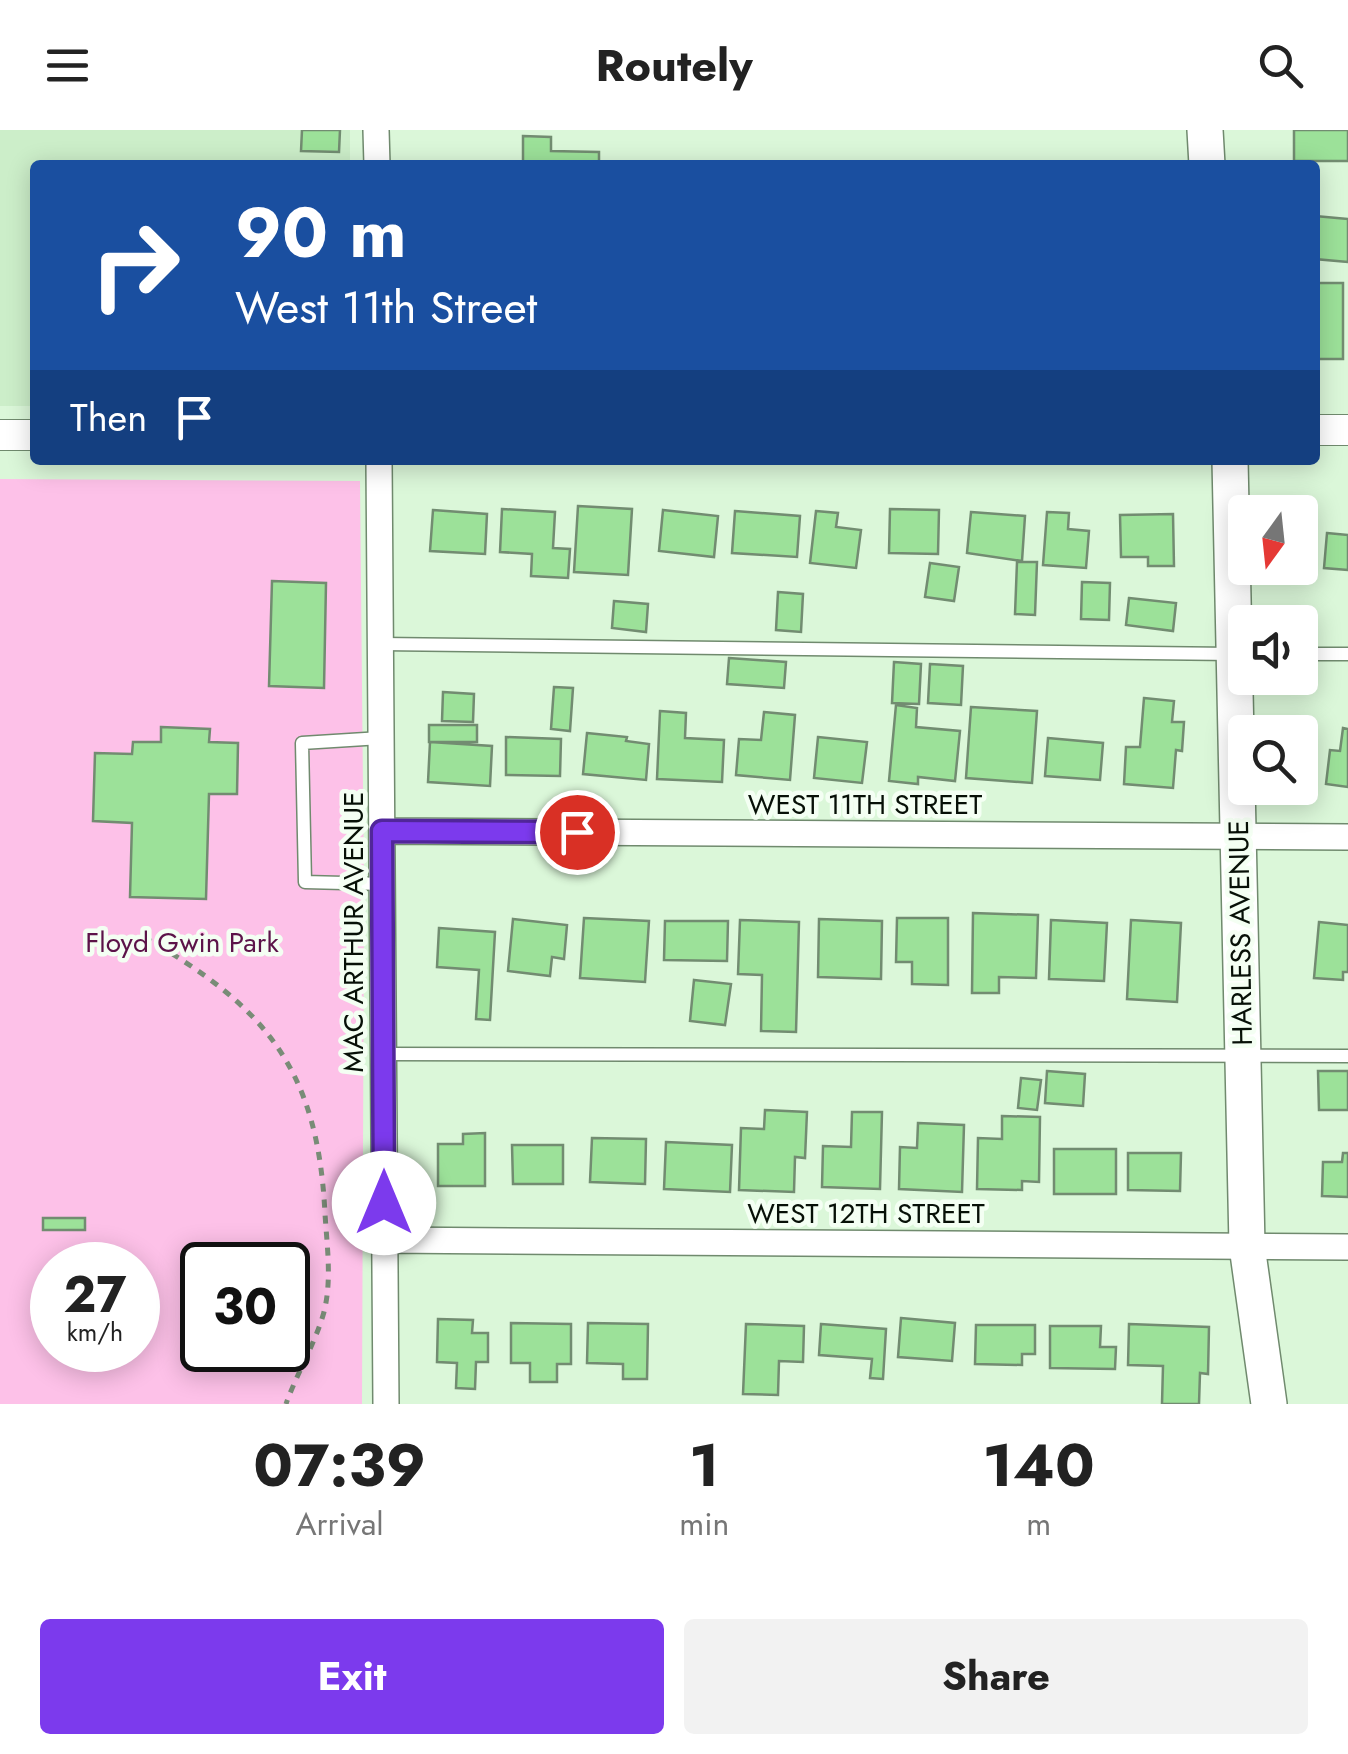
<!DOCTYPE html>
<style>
body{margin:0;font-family:Jost,sans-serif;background:#f2f2f2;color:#222;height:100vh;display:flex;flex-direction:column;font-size:38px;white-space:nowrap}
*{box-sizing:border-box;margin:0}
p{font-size:32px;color:#767676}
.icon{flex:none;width:55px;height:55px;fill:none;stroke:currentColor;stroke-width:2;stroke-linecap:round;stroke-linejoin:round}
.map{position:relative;height:1274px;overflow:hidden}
.drawer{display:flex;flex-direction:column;background:#fff;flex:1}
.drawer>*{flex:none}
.guide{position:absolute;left:30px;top:30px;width:1290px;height:305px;border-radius:10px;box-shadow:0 5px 25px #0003;background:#1a4fa0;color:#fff;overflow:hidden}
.needle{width:65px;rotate:195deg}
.buttons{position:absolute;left:1228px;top:365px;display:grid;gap:20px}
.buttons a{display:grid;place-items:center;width:90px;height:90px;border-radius:10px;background:#fff;box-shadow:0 5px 25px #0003;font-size:50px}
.speed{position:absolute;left:30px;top:1112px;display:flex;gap:20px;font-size:50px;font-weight:700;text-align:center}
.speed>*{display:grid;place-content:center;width:130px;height:130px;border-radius:50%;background:#fff;box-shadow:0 5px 25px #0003;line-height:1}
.speed small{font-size:25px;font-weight:400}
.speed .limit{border:5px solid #111;border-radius:15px;background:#fff;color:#111}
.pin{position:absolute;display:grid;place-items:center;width:85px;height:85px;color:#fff;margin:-42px;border:5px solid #fff;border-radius:50%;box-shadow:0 2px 10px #0007}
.me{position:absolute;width:110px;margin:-55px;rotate:0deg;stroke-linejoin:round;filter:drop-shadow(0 0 8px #0008)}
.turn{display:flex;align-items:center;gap:35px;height:210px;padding:0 40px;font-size:45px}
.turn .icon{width:130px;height:130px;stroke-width:2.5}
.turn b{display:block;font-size:70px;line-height:85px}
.then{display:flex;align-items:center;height:95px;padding:0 40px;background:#0003;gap:20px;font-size:38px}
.eta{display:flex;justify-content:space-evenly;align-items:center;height:170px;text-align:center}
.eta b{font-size:60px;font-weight:700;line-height:70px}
.cta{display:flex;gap:20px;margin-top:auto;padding:20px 40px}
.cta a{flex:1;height:115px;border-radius:10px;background:#7c3aed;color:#fff;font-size:40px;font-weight:700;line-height:115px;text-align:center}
.cta a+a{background:#f2f2f2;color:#222}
header{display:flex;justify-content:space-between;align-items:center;height:130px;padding:0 40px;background:#fff;font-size:45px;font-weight:700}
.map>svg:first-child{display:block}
.built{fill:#cceec9}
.green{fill:#fdc1e8;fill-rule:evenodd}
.building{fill:#9ce199;stroke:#728c71;stroke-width:2.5}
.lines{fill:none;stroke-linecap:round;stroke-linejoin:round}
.service-casing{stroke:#708a6e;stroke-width:15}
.minor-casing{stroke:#708a6e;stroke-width:28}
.tertiary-casing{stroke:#708a6e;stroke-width:32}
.secondary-casing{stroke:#708a6e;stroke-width:38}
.path{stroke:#798c77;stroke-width:5;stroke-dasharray:8 8;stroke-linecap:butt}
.service{stroke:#fff;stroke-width:12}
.minor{stroke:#fff;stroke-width:25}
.tertiary{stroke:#fff;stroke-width:30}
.secondary{stroke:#fff;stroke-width:35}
.route-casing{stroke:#51269a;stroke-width:25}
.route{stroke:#7c3aed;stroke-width:18}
.labels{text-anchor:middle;stroke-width:9;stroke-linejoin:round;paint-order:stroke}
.street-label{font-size:28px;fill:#071007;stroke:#f4fff3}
.park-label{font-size:28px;fill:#5c1349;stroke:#f4fff3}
</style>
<header><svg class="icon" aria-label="menu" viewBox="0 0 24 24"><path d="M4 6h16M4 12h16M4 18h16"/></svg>Routely<svg class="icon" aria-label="search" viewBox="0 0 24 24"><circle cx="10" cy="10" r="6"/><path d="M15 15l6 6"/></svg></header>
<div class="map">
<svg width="1348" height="1274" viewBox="0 0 1348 1274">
<rect width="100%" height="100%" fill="#dbf7d9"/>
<path class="built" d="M0,0H350V35H35V276H0Z"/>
<path class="green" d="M0,349L360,351L364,763L362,1274H0ZM52,1135H138V1220H52ZM202,1135H288V1220H202Z"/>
<path class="building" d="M302,0H340L339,22L301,21Z
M1294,0H1348V31H1294Z
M523,6L551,7V21L599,22V35H523Z
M1315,86L1348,89V132L1315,129Z
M1315,153H1343V229H1315Z
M578,376L632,379L628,445L574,442Z
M502,379L555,382L553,418L570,419L568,448L531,446L532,424L500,422Z
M890,379L939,380L938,424L889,423Z
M433,380L487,384L485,424L430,421Z
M663,380L718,386L714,427L659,421Z
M735,381L800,386L797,427L732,423Z
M816,381L838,383L836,397L861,400L856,438L810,433Z
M971,382L1025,386L1022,431L967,423Z
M1047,382L1069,383L1068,399L1089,401L1086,438L1043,435Z
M1173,384L1174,436H1148V427H1121L1120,385Z
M1327,403L1348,405V440L1324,438Z
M1017,432H1037L1035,485L1015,484Z
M930,433L959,437L954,471L925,467Z
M272,451L326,453L324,558L269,556Z
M1082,452L1110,453L1109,490L1081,489Z
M778,462L803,464L801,502L776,500Z
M1129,468L1176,473L1173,501L1126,495Z
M614,471L648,474L646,502L612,498Z
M729,528L786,532L784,558L727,554Z
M894,532L921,534L919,574L892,573Z
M930,534L963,536L961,575L928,573Z
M554,557L573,558L570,601L551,599Z
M443,562L474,564L473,592L442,591Z
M1144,568L1174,571L1172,592H1184L1182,621L1176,620L1173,658L1124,654L1126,617H1140Z
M896,575L917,578L916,597L960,601L955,651L918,647V654L889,651Z
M971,577L1037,581L1032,653L966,648Z
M660,581L686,583L685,608L724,610L722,652L657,649Z
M764,582L795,585L790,650L736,645L739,609L761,610Z
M429,595H477V612H429Z
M161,597L210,599L209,612L238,613L237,664H209L206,769L130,767L132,693L93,691L95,623L132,624L133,612H161Z
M1343,598L1348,599V657L1326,654L1330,620L1340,621Z
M587,603L627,607L626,611L649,614L646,650L583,644Z
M506,607L561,609L560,646L506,645Z
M818,607L867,612L862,653L814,648Z
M1048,608L1103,613L1100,650L1045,646Z
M430,612L492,616L490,656L428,652Z
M973,783L1038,785L1036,848L999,847V863H972Z
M584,788L649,791L645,852L580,848Z
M897,788H948V855L912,854V832H896Z
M513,789L567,795L564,829L552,827L550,846L508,841Z
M819,789L882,791L881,849L818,847Z
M740,790L799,792L796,902L761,901L762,845L738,844Z
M1051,790L1107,793L1104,851L1049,849Z
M1131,790L1181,793L1177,872L1127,869Z
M665,791H728L727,831L664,830Z
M1319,792L1348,795V842H1343V850L1314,848Z
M439,798L495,802L490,890L476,889L479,840L437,837Z
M694,850L731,854L725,895L690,891Z
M1047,941L1085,944L1083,976L1045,973Z
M1318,941H1348V980H1319Z
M1021,948L1041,950L1037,980L1018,978Z
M765,980L807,982L805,1028L795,1027L794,1062L739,1060L741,998L764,999Z
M852,982H882L880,1059L822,1057L823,1016L851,1017Z
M1002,986L1040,987L1039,1052L1022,1051V1060L977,1059L978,1008L1002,1009Z
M918,993L964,995L962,1062L899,1059L900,1017L917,1018Z
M485,1003V1056H438V1014H463V1004Z
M592,1008L646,1009L645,1054L590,1052Z
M666,1012L732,1015L730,1062L664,1059Z
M512,1015H563V1054H513Z
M1054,1019H1116V1064H1054Z
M1128,1023H1181L1180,1061L1128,1060Z
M1343,1023H1348V1067L1322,1066L1323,1032H1342Z
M43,1088H85V1100H43Z
M43,1141H52V1153H43Z
M901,1188L955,1193L952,1231L898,1227Z
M438,1189L473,1190L472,1203H488V1232H476L475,1259L456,1258L457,1233L437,1232Z
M511,1193L571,1194V1234H557V1252H530V1233H511Z
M588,1193L648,1194L647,1249H623V1234L587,1233Z
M746,1194L804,1196L803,1232L779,1231L778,1265L743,1264Z
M821,1194L886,1199L883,1249L870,1248L872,1229L819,1225Z
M1129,1194L1209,1197L1208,1244L1200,1243L1199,1274H1162L1163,1236L1128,1235Z
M976,1195H1035V1224H1022V1235L975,1234Z
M1050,1196H1101L1100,1217H1116L1115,1239L1050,1238Z"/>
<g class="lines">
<g class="service-casing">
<path id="service" d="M381,514L1233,524
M1300,524H1348
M381,608L302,613L305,752L383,754
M383,924L1348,926"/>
</g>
<g class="minor-casing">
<path id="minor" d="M376,0L377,35
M379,330L386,1274
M382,701L1348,707
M385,1110L1348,1117"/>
</g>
<g class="tertiary-casing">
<path id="tertiary" d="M1315,300H1348
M0,305H35"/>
</g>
<g class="secondary-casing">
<path id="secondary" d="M1205,0L1207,35
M1230,330L1247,1116L1269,1274"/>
</g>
<path class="path" d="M144,807C266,877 318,939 325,1084C327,1116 332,1150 324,1182C315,1214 297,1243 286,1274"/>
<use href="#service" class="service"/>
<use href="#minor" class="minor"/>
<use href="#tertiary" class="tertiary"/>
<use href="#secondary" class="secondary"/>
</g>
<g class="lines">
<g class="route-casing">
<path id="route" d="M384,1073L382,701L577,702"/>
</g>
<use href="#route" class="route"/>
</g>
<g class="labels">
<g class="street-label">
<text x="865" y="684">WEST 11TH STREET</text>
<text transform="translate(353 802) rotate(-90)" y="10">MAC ARTHUR AVENUE</text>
<text transform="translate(1240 803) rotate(-91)" y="10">HARLESS AVENUE</text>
<text x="866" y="1093">WEST 12TH STREET</text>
</g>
<g class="park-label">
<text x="182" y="822">Floyd Gwin Park</text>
</g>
</g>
</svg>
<div class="buttons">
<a><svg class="needle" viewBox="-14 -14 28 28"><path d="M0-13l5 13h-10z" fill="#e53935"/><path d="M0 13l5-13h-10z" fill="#767676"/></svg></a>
<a><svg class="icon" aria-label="sound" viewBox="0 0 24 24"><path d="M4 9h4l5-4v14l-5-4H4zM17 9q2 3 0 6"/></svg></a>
<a><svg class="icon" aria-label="search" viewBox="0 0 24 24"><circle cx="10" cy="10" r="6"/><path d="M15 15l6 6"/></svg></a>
</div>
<div class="speed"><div>27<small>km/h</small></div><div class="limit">30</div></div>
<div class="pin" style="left:577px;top:702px;background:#d93025"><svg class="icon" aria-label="arrive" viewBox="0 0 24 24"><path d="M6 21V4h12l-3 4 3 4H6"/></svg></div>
<svg class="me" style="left:384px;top:1073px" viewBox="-20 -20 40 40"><circle r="19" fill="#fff"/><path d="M0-13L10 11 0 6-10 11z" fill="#7c3aed"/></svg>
<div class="guide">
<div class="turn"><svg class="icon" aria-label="right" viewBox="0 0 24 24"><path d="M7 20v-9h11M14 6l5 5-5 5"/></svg><div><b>90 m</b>West 11th Street</div></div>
<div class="then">Then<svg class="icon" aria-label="arrive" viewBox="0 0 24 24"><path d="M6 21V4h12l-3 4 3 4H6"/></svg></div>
</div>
</div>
<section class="drawer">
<div class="eta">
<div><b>07:39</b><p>Arrival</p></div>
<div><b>1</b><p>min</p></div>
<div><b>140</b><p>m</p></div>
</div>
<div class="cta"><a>Exit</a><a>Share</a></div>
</section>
